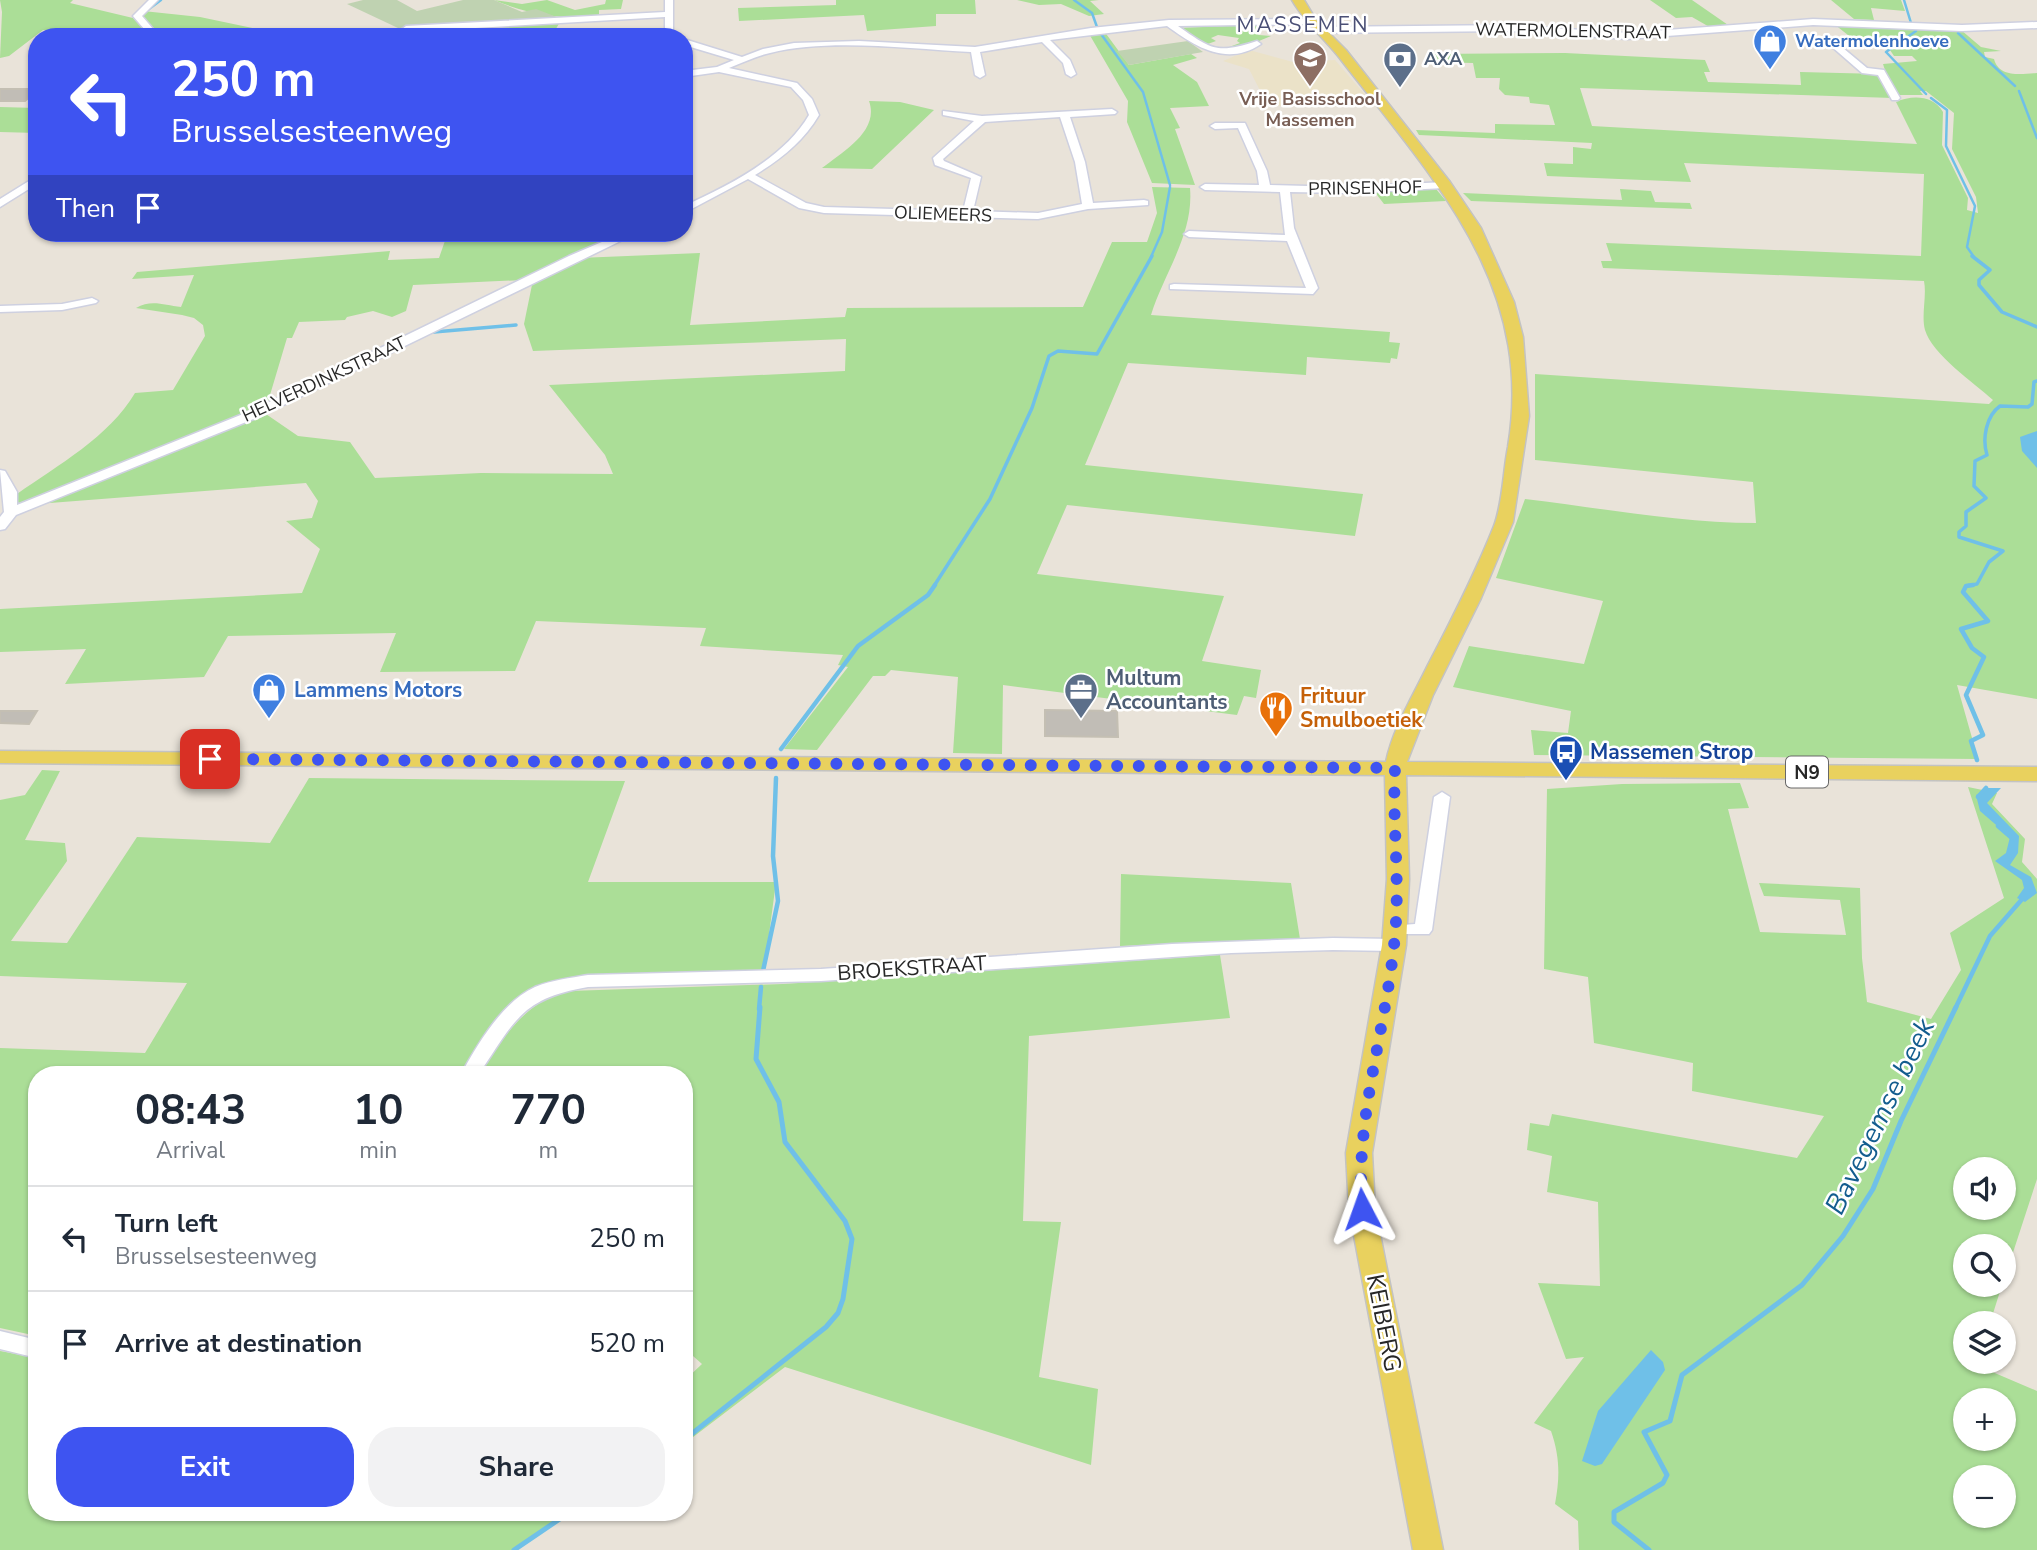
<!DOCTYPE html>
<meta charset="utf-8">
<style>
body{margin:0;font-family:"Nunito Sans",sans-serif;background:#f2f2f3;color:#1f2937;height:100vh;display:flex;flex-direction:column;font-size:26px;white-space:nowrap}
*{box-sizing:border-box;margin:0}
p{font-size:23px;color:#747a83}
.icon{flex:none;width:38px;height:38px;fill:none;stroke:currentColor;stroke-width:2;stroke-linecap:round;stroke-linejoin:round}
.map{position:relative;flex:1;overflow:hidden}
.drawer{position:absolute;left:28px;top:1066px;width:665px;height:455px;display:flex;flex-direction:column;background:#fff;border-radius:28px;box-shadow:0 2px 5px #0004}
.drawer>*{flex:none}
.guide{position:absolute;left:28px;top:28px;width:665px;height:214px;border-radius:28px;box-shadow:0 2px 5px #0004;background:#3e54f1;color:#fff;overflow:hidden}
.controls{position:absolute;left:1953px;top:1157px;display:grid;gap:14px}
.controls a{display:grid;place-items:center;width:63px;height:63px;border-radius:50%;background:#fff;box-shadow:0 2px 5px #0004;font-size:35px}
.pin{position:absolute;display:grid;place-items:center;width:60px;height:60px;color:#fff;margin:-30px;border-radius:14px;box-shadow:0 4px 10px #0006}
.me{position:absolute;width:77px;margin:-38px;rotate:356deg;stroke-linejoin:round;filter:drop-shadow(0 0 5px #0008)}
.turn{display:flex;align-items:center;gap:24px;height:147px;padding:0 28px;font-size:32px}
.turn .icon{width:91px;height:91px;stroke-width:2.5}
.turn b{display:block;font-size:49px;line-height:60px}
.then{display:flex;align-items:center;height:66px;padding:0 28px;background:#0003;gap:14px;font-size:26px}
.eta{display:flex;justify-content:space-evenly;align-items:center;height:119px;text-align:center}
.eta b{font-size:42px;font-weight:700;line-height:49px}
.action{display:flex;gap:14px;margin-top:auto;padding:14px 28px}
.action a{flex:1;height:80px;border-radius:28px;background:#3e54f1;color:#fff;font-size:28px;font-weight:700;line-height:80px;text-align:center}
.action a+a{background:#f2f2f3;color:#1f2937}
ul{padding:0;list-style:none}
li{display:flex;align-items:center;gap:21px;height:105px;padding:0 28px;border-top:2px solid #e0e1e3}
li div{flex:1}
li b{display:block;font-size:26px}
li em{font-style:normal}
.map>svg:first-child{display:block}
.education{fill:#ebe2c8}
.green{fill:#abde97;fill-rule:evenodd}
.cemetery{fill:#bfd2b1}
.water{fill:#6fc0e8}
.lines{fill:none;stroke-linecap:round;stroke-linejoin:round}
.stream-far3{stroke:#6fc0e8;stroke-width:2.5}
.stream-far2{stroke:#6fc0e8;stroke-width:3.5}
.stream-far1{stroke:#6fc0e8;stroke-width:4.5}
.stream{stroke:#6fc0e8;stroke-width:5}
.building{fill:#c1bdb6;stroke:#c4bfb3;stroke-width:2}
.minor-casing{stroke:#ced0e0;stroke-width:3}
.major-casing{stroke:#c3c3c3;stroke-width:3}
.minor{fill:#fff;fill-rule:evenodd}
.major{fill:#e9d15e;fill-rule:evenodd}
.route{stroke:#3e54f1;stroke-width:12;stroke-dasharray:0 21.6}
.labels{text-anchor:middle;stroke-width:5;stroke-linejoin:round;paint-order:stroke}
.far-street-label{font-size:18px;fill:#272727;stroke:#fff}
.far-shop-label{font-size:18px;font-weight:bold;fill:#366cbe;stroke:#fff;text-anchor:start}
.far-service-label{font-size:18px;font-weight:bold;fill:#4e5e75;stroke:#fff;text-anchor:start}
.far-education-label{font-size:18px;font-weight:bold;fill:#785e54;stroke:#fff}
.shield{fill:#fff;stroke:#686868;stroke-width:2}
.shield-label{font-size:19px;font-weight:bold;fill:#272727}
.far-quarter-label{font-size:21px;letter-spacing:2px;fill:#4a4f75;stroke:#fff}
.service-label{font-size:21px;font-weight:bold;fill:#4e5e75;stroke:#fff;text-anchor:start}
.shop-label{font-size:21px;font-weight:bold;fill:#366cbe;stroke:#fff;text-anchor:start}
.food-label{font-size:21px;font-weight:bold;fill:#c56008;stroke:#fff;text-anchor:start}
.transit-label{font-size:21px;font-weight:bold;fill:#164399;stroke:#fff;text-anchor:start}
.street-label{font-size:21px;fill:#272727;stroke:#fff}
.near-street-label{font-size:24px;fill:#272727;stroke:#fff}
.near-water-label{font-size:28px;font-style:italic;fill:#135d8f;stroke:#fff}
</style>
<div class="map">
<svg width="2037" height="1550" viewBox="0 0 2037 1550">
<rect width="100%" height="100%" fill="#e9e3d9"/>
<path class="education" d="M1249,50L1293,62L1335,60L1374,105L1268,106L1249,69L1223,61Z"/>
<path class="green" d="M0,0H73L70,3L133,18L152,37H86L84,32L43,30L9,56L0,58L2,12Z
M494,0L522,4L547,0L575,10L605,4L606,0H623L621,9L599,10V17C560,19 530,15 494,0Z
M836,0H975L976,14H936V26L867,31L864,15L739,21L738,8L836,5Z
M1017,0H1099L1090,1L1104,14L1089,16L1061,4L1039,5Z
M1650,0H1692L1731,27L1713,29L1692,17L1676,18Z
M1831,0H1901L1905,11L1871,8L1874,20L1854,19Z
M143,11L200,17L267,31L262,37H162L140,15Z
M560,22L551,37H492L498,25Z
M1834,24L1961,30L1981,47L2001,51L1984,52L1985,57L1994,59C1999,78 2021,74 2037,73V699L1957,685L1978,759L1534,755L1531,730L1568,733L1571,711L1453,687L1469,646L1584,664L1603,601L1496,578L1525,499C1602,508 1679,523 1756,523L1753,482L1535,460V374L1989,404L1993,400C1974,383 1932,354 1925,330C1921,315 1927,296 1924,281L1603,268L1601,261H1612L1606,243L1921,256L1924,174L1684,163L1691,182L1547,176L1544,163L1573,164V147L1591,149L1592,143L1419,135L1416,130L1495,133V124L1555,125L1549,105L1530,103L1529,97L1505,95L1499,89L1500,78H1476L1473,63L1432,62L1428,54L1565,53L1705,60L1710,72H1704L1708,82L1801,85L1800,72L1880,74L1893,98L1580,88L1592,126L1917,144L1896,102C1912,95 1933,95 1943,112L1942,145L1968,198L1967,210L1978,213L1976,197L1952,149L1954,113L1926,91H1920L1923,95H1898L1890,86L1883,64L1917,61L1912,56H1894L1890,50L1883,48L1878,38L1853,39Z
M1254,25L1262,29L1254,30L1259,35L1271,36L1230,53L1221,50L1240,43L1237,41L1239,38L1218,35L1211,38L1216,41L1205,45L1177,28Z
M1104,31L1129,65L1191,54L1197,58L1173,65L1197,82L1209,106L1170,108L1180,128L1175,129L1195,185L1152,183L1127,122L1128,101L1088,32Z
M869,101L900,102L934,110L872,169L822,168C842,152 880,131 869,101Z
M0,107L37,108V133L0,132Z
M1152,187L1190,188C1194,234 1164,273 1151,315L1390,332L1389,342L1400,343L1397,359L1391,358L1390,363L1307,357L1306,375L1128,363L1085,465L1363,494L1355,536L1067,505L1037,574L1224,596L1202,661L1261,670L1256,698L1244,696L1237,715L1003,685L1002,754L953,753L958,677L891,670L885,676H873L817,750L784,749L848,667L838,665L843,655L700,646L706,628L536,621L515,671L380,672L396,633L228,636L204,677L65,684L86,649L0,652V609L302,593L320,549L286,521L312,518L318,501L306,483L37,504L263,412L298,436L350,442L375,478L481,473L613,474L605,455L549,385L845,371L846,339L533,351L524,324L533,280L579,258L700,253L690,325L845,317L847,308L1083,307L1112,242H1147L1157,213Z
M1436,189L1446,201L1384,204L1374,191Z
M1620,189L1651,191L1655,202L1690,203L1692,209L1471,201L1463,193L1622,200Z
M494,233H626L523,280L413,285L406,311L392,317L373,311L347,317L345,320L299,322L292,338H287L267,405L17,504V494C58,465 109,437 135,393L173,390L205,336L203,325L194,318L182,315L136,308C151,299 164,305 181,307L194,275L132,279L137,272L390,251L388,260L439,258L447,235Z
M42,770L60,771L25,840L65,843L67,861L11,941L67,943L137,837L270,843L309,778L625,781L588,882H776L764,972L535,987L514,1000L460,1074H37V1336L0,1328V1048L145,1053L187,983L0,976V800L25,795Z
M1740,783L1749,808L1728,809L1760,932L1846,935L1840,900L1764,896L1759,883L1860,888L1862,958L1867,1002L1931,1019L1961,970L1950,933L2004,898L1968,787L1997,793L1992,804L2025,839L2022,862L2037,879V1179L2004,1280V1246H1965V1284L2002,1285L1990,1323H1965V1362H1977L1976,1365L2037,1391V1550H1579L1578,1521L1555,1504C1560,1477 1560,1457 1551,1431L1534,1423L1584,1357L1566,1359L1538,1283L1600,1286L1598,1202L1547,1192L1552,1156L1527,1150L1530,1123L1549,1126L1552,1114L1797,1158L1824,1116L1692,1091L1693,1063L1594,1043L1588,977L1544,969L1547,789L1622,784ZM1965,1169H2004V1208H1965ZM1965,1400H2004V1438H1965ZM1965,1477H2004V1516H1965Z
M1121,874L1291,883L1300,939L1120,946Z
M1220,955L1230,1018L1029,1036L1023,1221L1061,1222L1039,1377L1098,1389L1091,1465L785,1367L684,1444V1381L702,1364L684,1348V1074H478C503,1039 524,1001 569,991L783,984Z
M0,1351L37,1358V1512H572L517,1550H0Z"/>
<path class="cemetery" d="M363,0H397L417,11L463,0H494L522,12L536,9L562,19L398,28L347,4Z
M1188,41L1203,52L1129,65L1117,51Z"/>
<path class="water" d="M2037,431V468L2022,451L2020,437Z
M1987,788H2001L1987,803L2019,836L2018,853L2010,865L2031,877L2037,893L2025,902L2017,898L2024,888L2022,880L1995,861L2006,853L2010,837L1980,811L1976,795Z
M1651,1350L1663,1362L1665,1370L1602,1464L1595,1466L1582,1461L1598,1411Z"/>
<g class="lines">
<path class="stream-far3" d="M1074,0L1092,13L1097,27
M1904,0L1911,23
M145,12L161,0
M1915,28L1916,31L1886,52L1926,94
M1958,33L2015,86
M1101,34L1143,92L1170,185
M2019,91L2037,138
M1931,98L1947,110L1946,146L1975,206L1967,247L1974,257
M1151,257L1162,232L1170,187"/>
<path class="stream-far2" d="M1972,256L1990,270L1979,280V285L2002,312L2037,327
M434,332L516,325
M934,586L990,499L1032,408L1049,356L1058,351L1097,354L1152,256
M1966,586L1977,584L1989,562L2003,551L1959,537V532L1966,526V512L1986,498L1974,486L1975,461L1987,455C1982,439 1986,416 2000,406L2028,407L2032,404L2034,382L2037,381"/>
<path class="stream-far1" d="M1973,585L1966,586L1963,592L1988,621L1961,629L1972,648L1984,657L1966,695L1983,735L1971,741L1977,760
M781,749L858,646L928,595L935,585
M1978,797L1986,788
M1998,826L2013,839
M763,971L778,901L773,856L776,778
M759,1009L761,987
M1955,1009L1990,936L2024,897"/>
<path class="stream" d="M684,1440L826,1327L838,1313L843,1299L852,1239L845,1221L785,1142L779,1102L756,1059L760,1007
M514,1550L570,1512
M1649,1550L1614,1522V1512L1663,1483L1667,1475L1644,1432L1670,1421L1682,1375L1802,1285L1843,1236L1873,1189L1901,1121L1956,1007"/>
</g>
<path class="building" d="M0,89H37V90L25,101H0Z
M1045,710L1117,711L1118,737L1045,736Z
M0,711H37L29,724L0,723Z"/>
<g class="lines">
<g class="minor-casing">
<path id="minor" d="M149,0H158L142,16L160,37H151L133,16Z
M665,0H673V33L677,37H667L665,34V17L406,32L402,29L406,26L665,12Z
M1311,19L1315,22L1314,24L1178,26C1212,50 1217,54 1257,41L1261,44C1227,67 1196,47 1167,26L1050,40L1070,60L1076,74L1071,77L1066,74L1063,63L1042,42L980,52L985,75L980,78L975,75L971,52C910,49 829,38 770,53C756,56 742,63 729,68L797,83L812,99L819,115C804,141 781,159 755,175L806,203L824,207L963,211L971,178L935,165L933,158L974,121L943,115V111L982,116L1112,109L1117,112L1115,114L1070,117L1085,162L1093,203L1144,200L1148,201V205L1088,209L1038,219L824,213L799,208L748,179L684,213V206C728,186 784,158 809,115L803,100L791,87L719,72L684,77V71L717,67L734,60L684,45V39L742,57L763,49L794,43L859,41L975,47L1091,28L1169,20ZM1060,117L1075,162L1082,204L1038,213L973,211L981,177L944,161L943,159L985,122Z
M1813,19L1962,25L2037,22V28L1962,31L1813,25L1627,39L1511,31L1318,33L1314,30L1318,27L1511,25L1627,33Z
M1855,41L1859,44L1858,46L1843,48L1867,68L1884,70L1900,98L1898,100H1892L1878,75L1862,73L1831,46Z
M1245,123L1267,171L1270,185L1346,187L1445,182L1450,185L1445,188L1346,193L1290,192L1294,228L1318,288L1313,294L1170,289V285L1174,284L1306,288L1287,241L1189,237L1184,234L1189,231L1285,235L1280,192L1205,190L1200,187L1205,184L1259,185L1257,171L1238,128L1215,129L1210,126L1215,123Z
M37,176V184L0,207V199Z
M623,233H637L261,416L16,515L5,529L0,530V517L4,512L0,470L5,471L17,492V505L253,410L569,256Z
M92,298L98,301L96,303L62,310L0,312V306L62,304Z
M1442,792L1450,797L1432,930L1429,934H1389L1386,930L1389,926L1415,924L1434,797Z
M1333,938L1394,939L1400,941L1403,945L1400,949L1394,951L1333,950L1231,953L821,981L588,987C521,998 514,1022 479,1074H461C478,1044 502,1002 535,987C552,980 570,978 588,975L821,969L1172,944Z
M0,1331L37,1340V1358L0,1349Z"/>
</g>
<g class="major-casing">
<path id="major" d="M1292,0H1304L1316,20L1346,50L1450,182L1481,228L1514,302L1523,337L1529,416L1513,522L1481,598L1433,695L1407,762L2037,767V781L1406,775L1409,879L1406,945L1372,1153L1375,1209L1443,1550H1413L1349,1209L1346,1153L1382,945L1387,879L1385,775L0,763V751L1386,762C1393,728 1413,696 1428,665C1452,619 1475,574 1494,526C1503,502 1503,472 1508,447C1535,284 1434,180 1342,61C1326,40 1306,24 1292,0Z"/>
</g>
<use href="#minor" class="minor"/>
<use href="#major" class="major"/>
</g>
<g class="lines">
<path class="route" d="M210,759L1395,768C1392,827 1401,885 1394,945C1385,1033 1355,1119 1362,1209"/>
</g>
<defs>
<g id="shop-pin" transform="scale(1.75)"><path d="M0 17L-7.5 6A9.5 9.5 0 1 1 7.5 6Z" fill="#3f7fe0" stroke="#fff"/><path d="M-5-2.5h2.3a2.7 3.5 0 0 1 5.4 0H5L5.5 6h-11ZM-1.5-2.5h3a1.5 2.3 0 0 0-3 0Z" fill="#fff"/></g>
<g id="school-pin" transform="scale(1.75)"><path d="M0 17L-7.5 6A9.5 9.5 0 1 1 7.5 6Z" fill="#8d6e63" stroke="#fff"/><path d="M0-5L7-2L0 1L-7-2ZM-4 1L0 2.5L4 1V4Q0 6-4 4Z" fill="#fff"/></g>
<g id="bank-pin" transform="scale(1.75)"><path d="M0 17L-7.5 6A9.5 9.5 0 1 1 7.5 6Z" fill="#5c6f8a" stroke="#fff"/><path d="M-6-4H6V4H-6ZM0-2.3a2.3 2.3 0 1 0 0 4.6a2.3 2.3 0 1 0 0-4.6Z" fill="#fff"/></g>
<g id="office-pin" transform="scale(1.75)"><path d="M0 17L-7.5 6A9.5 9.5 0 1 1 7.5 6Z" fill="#5c6f8a" stroke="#fff"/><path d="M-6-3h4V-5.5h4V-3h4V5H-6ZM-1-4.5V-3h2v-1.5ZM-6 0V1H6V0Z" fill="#fff"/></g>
<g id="restaurant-pin" transform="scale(1.75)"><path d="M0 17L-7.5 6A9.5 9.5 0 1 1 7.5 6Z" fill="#e8710a" stroke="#fff"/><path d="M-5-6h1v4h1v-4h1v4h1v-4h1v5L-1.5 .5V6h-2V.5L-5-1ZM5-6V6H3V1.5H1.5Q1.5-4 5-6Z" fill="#fff"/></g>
<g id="bus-pin" transform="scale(1.75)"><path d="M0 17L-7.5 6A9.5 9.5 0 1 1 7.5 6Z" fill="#1a4fb4" stroke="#fff"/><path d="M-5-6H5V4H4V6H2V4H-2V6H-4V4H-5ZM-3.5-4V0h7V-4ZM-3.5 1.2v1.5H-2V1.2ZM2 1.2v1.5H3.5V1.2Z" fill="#fff"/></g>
</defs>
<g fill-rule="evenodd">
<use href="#shop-pin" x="1770" y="41"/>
<use href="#school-pin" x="1310" y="58"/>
<use href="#bank-pin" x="1400" y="59"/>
<use href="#shop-pin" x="269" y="690"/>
<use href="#office-pin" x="1081" y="690"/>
<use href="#restaurant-pin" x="1276" y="708"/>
<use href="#bus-pin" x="1566" y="752"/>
</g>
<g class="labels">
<g class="far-street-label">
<text transform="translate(1573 31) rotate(1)" y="6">WATERMOLENSTRAAT</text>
<text transform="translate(1365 188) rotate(-1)" y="6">PRINSENHOF</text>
<text transform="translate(943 214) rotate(2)" y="6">OLIEMEERS</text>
<text transform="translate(324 379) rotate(-25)" y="6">HELVERDINKSTRAAT</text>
</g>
<g class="far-shop-label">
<text x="1795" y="47">Watermolenhoeve</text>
</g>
<g class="far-service-label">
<text x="1424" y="65">AXA</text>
</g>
<g class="far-education-label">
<text x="1310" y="105">Vrije Basisschool<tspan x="1310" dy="21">Massemen</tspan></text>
</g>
<rect class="shield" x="1786" y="756.5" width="42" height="31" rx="5"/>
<g class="shield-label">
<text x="1807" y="779">N9</text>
</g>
<g class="far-quarter-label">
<text x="1303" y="32">MASSEMEN</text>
</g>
<g class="service-label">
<text x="1106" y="685">Multum<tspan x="1106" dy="24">Accountants</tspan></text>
</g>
<g class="shop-label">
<text x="294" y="697">Lammens Motors</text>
</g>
<g class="food-label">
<text x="1300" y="703">Frituur<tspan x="1300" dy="24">Smulboetiek</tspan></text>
</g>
<g class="transit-label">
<text x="1590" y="759">Massemen Strop</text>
</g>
<g class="street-label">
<text transform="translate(912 968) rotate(-4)" y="7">BROEKSTRAAT</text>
</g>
<g class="near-street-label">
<text transform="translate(1384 1323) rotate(79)" y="8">KEIBERG</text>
</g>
<g class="near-water-label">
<text transform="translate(1879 1116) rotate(-64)" y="10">Bavegemse beek</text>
</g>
</g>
</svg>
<div class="controls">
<a><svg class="icon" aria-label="sound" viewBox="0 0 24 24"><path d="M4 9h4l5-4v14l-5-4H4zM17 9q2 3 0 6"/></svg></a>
<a><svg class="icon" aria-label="search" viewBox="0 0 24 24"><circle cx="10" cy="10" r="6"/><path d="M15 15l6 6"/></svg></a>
<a><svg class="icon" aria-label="layers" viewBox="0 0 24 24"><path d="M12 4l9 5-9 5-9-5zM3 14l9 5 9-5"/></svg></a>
<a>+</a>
<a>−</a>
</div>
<div class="pin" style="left:210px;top:759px;background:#d93025"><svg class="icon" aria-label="arrive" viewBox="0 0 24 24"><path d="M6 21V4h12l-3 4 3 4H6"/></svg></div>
<svg class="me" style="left:1362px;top:1209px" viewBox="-20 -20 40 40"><path d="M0-17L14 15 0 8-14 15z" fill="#3e54f1" stroke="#fff" stroke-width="4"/></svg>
<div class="guide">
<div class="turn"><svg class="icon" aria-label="left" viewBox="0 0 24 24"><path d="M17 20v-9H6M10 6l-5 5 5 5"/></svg><div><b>250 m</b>Brusselsesteenweg</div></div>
<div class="then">Then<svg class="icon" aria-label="arrive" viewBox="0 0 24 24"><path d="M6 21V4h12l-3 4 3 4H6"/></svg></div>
</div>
<section class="drawer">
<div class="eta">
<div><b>08:43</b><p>Arrival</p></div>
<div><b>10</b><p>min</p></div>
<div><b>770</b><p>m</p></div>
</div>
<ul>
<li><svg class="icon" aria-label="left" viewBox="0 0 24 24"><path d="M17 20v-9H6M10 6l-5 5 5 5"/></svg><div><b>Turn left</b><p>Brusselsesteenweg</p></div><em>250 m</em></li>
<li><svg class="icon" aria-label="arrive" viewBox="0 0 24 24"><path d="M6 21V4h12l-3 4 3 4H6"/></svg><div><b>Arrive at destination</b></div><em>520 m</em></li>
</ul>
<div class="action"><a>Exit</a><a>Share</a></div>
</section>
</div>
